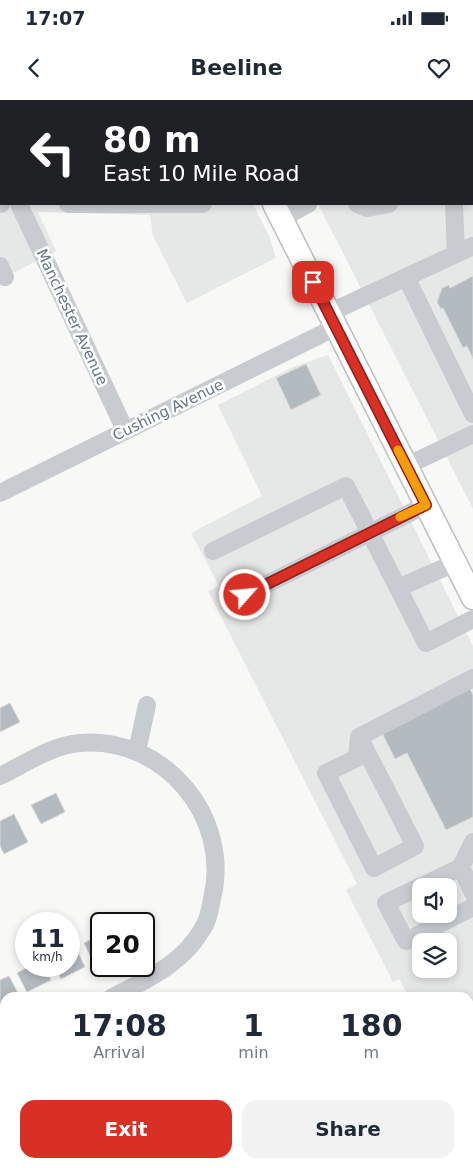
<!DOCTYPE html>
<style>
body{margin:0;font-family:"DejaVu Sans",sans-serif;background:#f2f2f3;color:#1f2937;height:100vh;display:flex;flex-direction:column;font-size:19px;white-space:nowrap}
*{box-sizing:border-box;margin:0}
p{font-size:16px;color:#747a83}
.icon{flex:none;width:28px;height:28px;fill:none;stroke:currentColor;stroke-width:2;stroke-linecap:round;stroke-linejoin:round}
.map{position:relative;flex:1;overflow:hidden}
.side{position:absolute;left:0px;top:892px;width:474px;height:176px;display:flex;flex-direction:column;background:#fff;border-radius:15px 15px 0 0;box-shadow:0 2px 8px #0003}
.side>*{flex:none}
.banner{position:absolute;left:0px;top:0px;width:474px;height:105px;box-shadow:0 2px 8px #0003;background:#202124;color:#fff;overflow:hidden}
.fabs{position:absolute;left:412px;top:778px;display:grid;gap:10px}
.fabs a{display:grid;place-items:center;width:45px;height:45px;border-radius:10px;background:#fff;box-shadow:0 2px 8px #0003;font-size:25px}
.speed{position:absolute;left:15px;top:812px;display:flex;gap:10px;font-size:25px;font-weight:700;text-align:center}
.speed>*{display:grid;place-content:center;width:65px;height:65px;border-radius:50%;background:#fff;box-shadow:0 2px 8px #0003;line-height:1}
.speed small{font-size:12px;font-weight:400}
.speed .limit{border:2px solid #111;border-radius:8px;background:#fff;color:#111}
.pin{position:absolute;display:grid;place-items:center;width:42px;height:42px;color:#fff;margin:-21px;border-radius:10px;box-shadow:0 2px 8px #0006}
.me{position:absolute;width:55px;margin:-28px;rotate:63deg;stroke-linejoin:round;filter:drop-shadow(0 0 4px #0008)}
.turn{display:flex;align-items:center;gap:18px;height:105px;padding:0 20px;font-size:22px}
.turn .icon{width:65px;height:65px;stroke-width:2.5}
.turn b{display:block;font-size:35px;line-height:42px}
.eta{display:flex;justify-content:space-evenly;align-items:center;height:85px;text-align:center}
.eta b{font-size:30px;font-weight:700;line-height:35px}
.action{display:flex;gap:10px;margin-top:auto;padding:10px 20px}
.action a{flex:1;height:58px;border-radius:15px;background:#d93025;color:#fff;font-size:20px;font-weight:700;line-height:58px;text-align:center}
.action a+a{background:#f2f2f3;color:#1f2937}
.status{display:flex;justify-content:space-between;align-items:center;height:35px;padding:0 25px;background:#fff;direction:ltr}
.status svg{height:14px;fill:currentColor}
header{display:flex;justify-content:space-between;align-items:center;height:65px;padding:0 20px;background:#fff;font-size:22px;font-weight:700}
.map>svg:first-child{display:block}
.built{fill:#e6e7e7;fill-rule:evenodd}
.building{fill:#b3bac0;stroke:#dadad8}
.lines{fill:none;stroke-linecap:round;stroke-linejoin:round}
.major-casing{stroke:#bbbec3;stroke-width:25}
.minor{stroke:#c8cbcf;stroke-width:18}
.major{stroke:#fff;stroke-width:22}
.route-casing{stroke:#8d1f18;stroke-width:12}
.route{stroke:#d93025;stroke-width:9}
.slow{stroke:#f59e0b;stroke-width:9}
.labels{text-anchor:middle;stroke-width:5;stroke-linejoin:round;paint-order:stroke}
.street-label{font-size:15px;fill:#657589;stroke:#fff}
</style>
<div class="status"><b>17:07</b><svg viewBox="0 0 49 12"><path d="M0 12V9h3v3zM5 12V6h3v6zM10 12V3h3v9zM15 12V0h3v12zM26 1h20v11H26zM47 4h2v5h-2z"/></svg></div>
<header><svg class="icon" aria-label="back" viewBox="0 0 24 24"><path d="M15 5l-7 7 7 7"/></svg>Beeline<svg class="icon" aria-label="heart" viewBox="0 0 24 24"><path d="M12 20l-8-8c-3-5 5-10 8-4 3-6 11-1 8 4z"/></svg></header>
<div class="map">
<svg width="473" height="1068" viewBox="0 0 473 1068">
<rect width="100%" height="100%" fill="#f8f8f6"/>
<path class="built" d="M0,3L1,104H253L270,138L276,158L187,203L153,136L150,115L38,112L56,151L0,180Z
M473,21V409L318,104H472Z
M328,255L473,546V956L469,958V898L409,897L399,879L393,882L346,790L357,784L208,491L219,486L191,433L262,396L218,305L293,267ZM421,786H449V814H421ZM421,841H449V869H421Z"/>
<path class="building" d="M473,176V259L467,246L463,248L443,208L441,209L437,202L442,188L449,185L450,188Z
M306,264L321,295L291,310L276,278Z
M469,587L473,595V717L446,730L407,653L395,659L381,631Z
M10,603L20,622L0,632V608Z
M56,693L65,712L41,724L31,705Z
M14,714L28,742L4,754L0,746V721Z
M101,834V858L93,862L84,843Z
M76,848L85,867L61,879L55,866H69V851Z
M30,866H44L51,880L27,892L17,873Z
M9,876L19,895L14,898H5V902L0,904V880Z
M5,994V1018L3,1019L0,1012V996Z
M469,1029L473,1038V1051L469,1054Z
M48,1064H70L72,1068H50Z
M169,1064H191L193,1068H171Z
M203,1064H221L212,1068H206Z
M372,1064H394L396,1068H375Z
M401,1064H423L425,1068H403Z"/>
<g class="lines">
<g class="major-casing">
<path id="major" d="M222,0V1
M273,1L274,0
M274,104L473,498"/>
</g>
<path class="minor" d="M301,0V1
M367,0V1
M451,0V1
M0,64L1,67
M0,104H1
M19,104L125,330
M68,104H203
M357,104L367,108L389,104
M454,104L456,154
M281,119L308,104
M0,166L5,177
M406,177L473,314
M329,213L473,146
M406,366L473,334
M0,393L336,227
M213,451L346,386L398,488
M455,463L398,488L426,543L473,519
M245,495L426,405
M359,637L415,746L374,768L326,673L357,658Z
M359,637L473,578
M137,651L147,605
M0,676C25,664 52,645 80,643C165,636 232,718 212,799C210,809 209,819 203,828C183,864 146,880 111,898
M461,767L473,793
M421,786L386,803L406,841L473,807
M422,786L461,767L473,742
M469,931L473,929
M0,953L5,951
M469,981L473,979
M296,1068L305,1064"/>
<use href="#major" class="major"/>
</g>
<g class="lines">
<g class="route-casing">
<path id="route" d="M245,495L426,405L313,182"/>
</g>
<use href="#route" class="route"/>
<path class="slow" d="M398,350L426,405L400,417"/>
</g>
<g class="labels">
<g class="street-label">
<text transform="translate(72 217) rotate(65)" y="5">Manchester Avenue</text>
<text transform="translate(168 310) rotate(-26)" y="5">Cushing Avenue</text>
</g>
</g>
</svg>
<div class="fabs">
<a><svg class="icon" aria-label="sound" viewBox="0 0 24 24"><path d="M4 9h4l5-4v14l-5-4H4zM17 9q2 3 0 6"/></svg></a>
<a><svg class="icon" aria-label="layers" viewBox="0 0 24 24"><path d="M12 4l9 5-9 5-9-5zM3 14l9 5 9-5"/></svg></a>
</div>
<div class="speed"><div>11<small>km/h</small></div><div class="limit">20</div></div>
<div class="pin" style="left:313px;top:182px;background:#d93025"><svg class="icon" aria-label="arrive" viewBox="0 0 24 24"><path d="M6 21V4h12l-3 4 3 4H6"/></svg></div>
<svg class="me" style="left:245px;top:495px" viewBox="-20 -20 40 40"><circle r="17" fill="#d93025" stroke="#fff" stroke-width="3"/><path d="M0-11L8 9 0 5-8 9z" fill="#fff"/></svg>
<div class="banner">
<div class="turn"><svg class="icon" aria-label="left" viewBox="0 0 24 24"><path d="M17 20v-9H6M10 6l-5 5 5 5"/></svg><div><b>80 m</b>East 10 Mile Road</div></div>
</div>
<section class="side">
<div class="eta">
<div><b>17:08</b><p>Arrival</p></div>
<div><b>1</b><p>min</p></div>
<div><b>180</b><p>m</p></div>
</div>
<div class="action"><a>Exit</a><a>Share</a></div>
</section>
</div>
